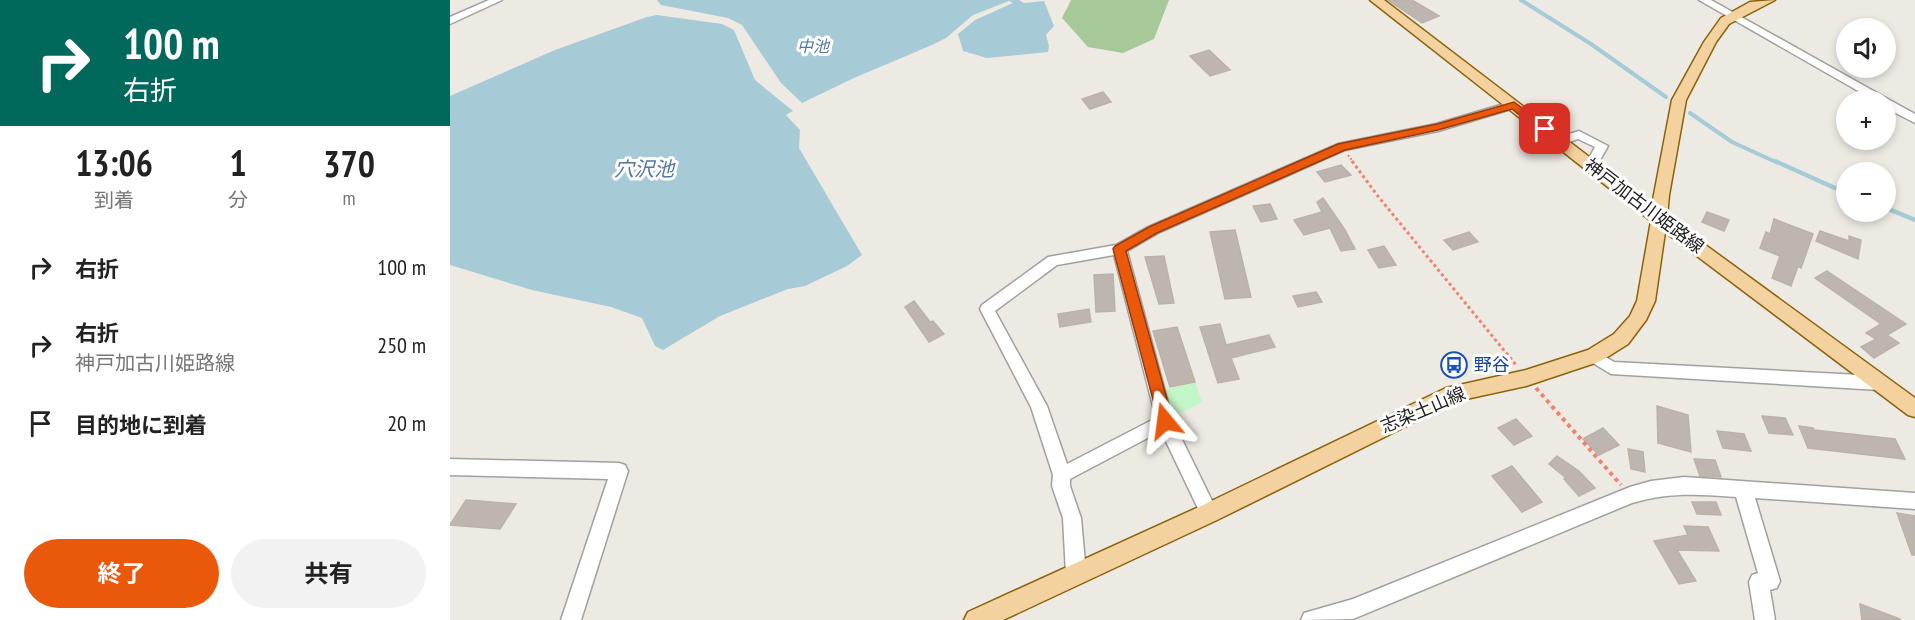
<!DOCTYPE html>
<html lang="ja">
<meta charset="utf-8">
<style>
body{margin:0;font-family:"PT Sans Narrow","Noto Sans JP",sans-serif;background:#f2f2f2;color:#222;height:100vh;display:flex;flex-direction:column;font-size:22px;white-space:nowrap}
*{box-sizing:border-box;margin:0}
p{font-size:20px;color:#767676}
.icon{flex:none;width:33px;height:33px;fill:none;stroke:currentColor;stroke-width:2;stroke-linecap:round;stroke-linejoin:round}
.map{position:relative;flex:1;overflow:hidden}
.side{display:flex;flex-direction:column;background:#fff;width:450px}
.side>*{flex:none}
.hud{background:#00695c;color:#fff;overflow:hidden}
.controls{position:absolute;left:1386px;top:18px;display:grid;gap:12px}
.controls a{display:grid;place-items:center;width:60px;height:60px;border-radius:50%;background:#fff;box-shadow:0 3px 9px #0003;font-size:30px}
.pin{position:absolute;display:grid;place-items:center;width:51px;height:51px;color:#fff;margin:-26px;border-radius:12px;box-shadow:0 3px 9px #0006}
.me{position:absolute;width:66px;margin:-33px;rotate:344deg;stroke-linejoin:round;filter:drop-shadow(0 0 4px #0008)}
.turn{display:flex;align-items:center;gap:21px;height:126px;padding:0 24px;font-size:27px}
.turn .icon{width:78px;height:78px;stroke-width:2.5}
.turn b{display:block;font-size:42px;line-height:51px}
.eta{display:flex;justify-content:space-evenly;align-items:center;height:102px;text-align:center}
.eta b{font-size:36px;font-weight:700;line-height:42px}
.cta{display:flex;gap:12px;margin-top:auto;padding:12px 24px}
.cta a{flex:1;height:69px;border-radius:36px;background:#ea580c;color:#fff;font-size:24px;font-weight:700;line-height:69px;text-align:center}
.cta a+a{background:#f2f2f2;color:#222}
ul{padding:0;list-style:none}
li{display:flex;align-items:center;gap:18px;height:78px;padding:0 24px}
li div{flex:1}
li b{display:block;font-size:22px}
li em{font-style:normal}
main{display:flex;flex:1;min-height:0}
.map>svg:first-child{display:block}
.forest{fill:#a7c99a}
.park{fill:#c2f5c7}
.water{fill:#a6cbd7}
.lines{fill:none;stroke-linecap:round;stroke-linejoin:round}
.stream-far1{stroke:#a6cbd7;stroke-width:4}
.stream{stroke:#a6cbd7;stroke-width:4.5}
.building{fill:#bdb6b0;stroke:#bdb1a6;stroke-width:1.5}
.minor-casing{stroke:#a0a0a0;stroke-width:3}
.major-casing{stroke:#89630b;stroke-width:3}
.path-far2{stroke:#ef8272;stroke-width:2;stroke-dasharray:2 2;stroke-linecap:butt}
.path-far1{stroke:#ef8272;stroke-width:3;stroke-dasharray:3 3;stroke-linecap:butt}
.path{stroke:#ef8272;stroke-width:4;stroke-dasharray:4 4;stroke-linecap:butt}
.minor{fill:#fff;fill-rule:evenodd}
.major{fill:#f4d2a0;fill-rule:evenodd}
.route{fill:#ea580c;stroke:#983908;stroke-width:1.5}
.labels{text-anchor:middle;stroke-width:6;stroke-linejoin:round;paint-order:stroke}
.far-water-label{font-size:16px;font-style:italic;fill:#5078a4;stroke:#fff}
.street-label{font-size:18px;fill:#1c1c1c;stroke:#fff}
.transit-label{font-size:18px;fill:#164399;stroke:#fff;text-anchor:start}
.water-label{font-size:20px;font-style:italic;fill:#5078a4;stroke:#fff}
</style>
<main>
<section class="side">
<div class="hud">
<div class="turn"><svg class="icon" aria-label="right" viewBox="0 0 24 24"><path d="M7 20v-9h11M14 6l5 5-5 5"/></svg><div><b>100 m</b>右折</div></div>
</div>
<div class="eta">
<div><b>13:06</b><p>到着</p></div>
<div><b>1</b><p>分</p></div>
<div><b>370</b><p>m</p></div>
</div>
<ul>
<li><svg class="icon" aria-label="right" viewBox="0 0 24 24"><path d="M7 20v-9h11M14 6l5 5-5 5"/></svg><div><b>右折</b></div><em>100 m</em></li>
<li><svg class="icon" aria-label="right" viewBox="0 0 24 24"><path d="M7 20v-9h11M14 6l5 5-5 5"/></svg><div><b>右折</b><p>神戸加古川姫路線</p></div><em>250 m</em></li>
<li><svg class="icon" aria-label="arrive" viewBox="0 0 24 24"><path d="M6 21V4h12l-3 4 3 4H6"/></svg><div><b>目的地に到着</b></div><em>20 m</em></li>
</ul>
<div class="cta"><a>終了</a><a>共有</a></div>
</section>
<div class="map">
<svg width="1465" height="620" viewBox="0 0 1465 620">
<rect width="100%" height="100%" fill="#edeae3"/>
<path class="forest" d="M621,0H719L704,39L673,53L638,47L612,18Z"/>
<path class="park" d="M745,382L752,402L715,421L707,392Z"/>
<path class="water" d="M207,0H569L574,3L594,1L604,26L596,35L599,46L598,52L537,58L513,51L508,34L525,20L563,3L559,1L523,15L496,38L482,45L404,78L352,103L331,83L292,25L278,18L211,5Z
M207,15L272,24L284,30L305,80L343,111L336,115L350,130L349,148L412,255L397,266L355,286L338,289L270,316L213,350L205,346L192,318L161,307L82,290L0,265V96L105,50L197,17Z"/>
<g class="lines">
<path class="stream-far1" d="M1071,0L1141,44L1216,97
M1240,113L1282,142L1328,163"/>
<path class="stream" d="M1325,161L1396,193
M1436,208L1465,220"/>
</g>
<path class="building" d="M938,0H962L989,16L972,23Z
M759,50L780,70L760,76L740,56Z
M653,92L661,102L640,109L632,99Z
M891,165L901,175L875,182L867,172Z
M873,198L895,230L905,249L891,251L880,228L854,235L844,220L872,212L867,202Z
M820,204L827,219L811,222L803,206Z
M1257,212L1279,220L1274,231L1252,222Z
M1324,219L1363,234L1351,268L1348,266L1341,286L1322,278L1330,256L1310,248L1316,232L1320,234Z
M785,230L801,297L775,299L760,232Z
M1370,231L1399,241V236L1411,240L1408,259L1366,241Z
M1019,232L1028,242L1003,250L994,240Z
M934,246L946,265L929,268L918,250Z
M714,256L724,303L709,304L695,257Z
M1377,271L1456,324L1437,335L1449,343L1424,358L1411,347L1426,339L1416,333L1431,324L1365,278Z
M663,274L665,311L646,312L644,275Z
M866,292L872,302L848,307L843,296Z
M464,301L480,322L483,321L494,334L479,342L455,307Z
M639,309L641,322L610,327L608,314Z
M770,324L776,345L819,335L825,347L781,358L789,379L768,383L750,327Z
M727,327L745,382L720,387L703,331Z
M1207,406L1238,415L1241,452L1208,443Z
M1312,416L1335,418L1343,435L1319,433Z
M1066,419L1082,436L1064,445L1048,428Z
M1349,426L1363,428L1364,430L1445,439L1455,459L1358,448Z
M1153,428L1169,445L1149,455L1133,439Z
M1267,431L1294,434L1301,451L1273,448Z
M1178,449L1193,452L1195,472L1181,469Z
M1107,456L1129,471L1145,488L1129,496L1114,479L1116,478L1099,464Z
M1244,459L1265,460L1271,477L1250,476Z
M1062,466L1092,502L1072,512L1042,476Z
M16,500L66,504L50,529L0,525Z
M1242,502H1266L1271,515L1247,514Z
M1447,513L1465,516V555H1462Z
M1234,526L1258,527L1269,551L1227,550L1246,581L1229,584L1204,541L1238,535Z
M1410,604L1450,619L1449,620H1412Z"/>
<g class="lines">
<g class="minor-casing">
<path id="minor" d="M39,0H52L0,24V17Z
M1249,0H1261L1436,98L1465,114V123L1436,108V100H1424Z
M1064,101L1070,105L1068,107L988,131L895,150L708,233L677,251L723,421L768,513L765,519L759,521L753,519L711,431L620,479V486L631,518L636,574L633,581L626,583L619,581L616,574L613,518L602,486L603,475L581,407L530,309L532,305L598,257L666,245L698,227L888,144L986,124ZM664,255L706,418L617,464L597,406L545,311L607,265Z
M1129,131L1158,146L1145,169L1141,170L1135,166L1145,147L1128,139L1110,145L1104,141L1106,138Z
M1144,350L1164,362L1429,376L1435,378L1437,383L1435,388L1429,390L1161,374L1138,360L1136,356L1138,352Z
M0,459L169,463L175,465L178,471L131,620H111L158,479L0,475Z
M1234,477L1465,493V509L1305,498L1330,581L1327,588L1320,590L1325,620H1305L1299,582L1302,575L1308,573L1286,497C1250,494 1217,492 1182,503L903,619L851,620L854,613L903,599L1180,487L1201,481Z"/>
</g>
<g class="major-casing">
<path id="major" d="M920,0H934L1202,205L1222,100L1254,42L1271,18L1300,2L1325,0L1279,24L1266,42L1236,100L1219,195L1217,217L1465,398V417L1458,415L1215,232L1205,301L1196,320L1178,344L1151,361L1076,386L1007,401L767,520L553,620H514L518,612L751,506L996,388L1076,370L1138,350L1164,334L1180,316L1187,301L1201,221Z"/>
</g>
<path class="path-far2" d="M898,155L904,163"/>
<path class="path-far1" d="M902,161L927,195L1066,365"/>
<path class="path" d="M1086,388L1171,485"/>
<use href="#minor" class="minor"/>
<use href="#major" class="major"/>
</g>
<path class="route" d="M1064,102L1098,127V132H1091L1062,109L988,130L895,150L707,233L676,251L723,421L721,426L715,428L710,426L663,249L665,246L699,227L888,144L987,124Z"/>
<defs>
<g id="bus-ring" transform="scale(1.35)"><circle r="9.5" fill="#fff" stroke="#1a4fb4" stroke-width="1.5"/><path d="M-5-6H5V4H4V6H2V4H-2V6H-4V4H-5ZM-3.5-4V0h7V-4ZM-3.5 1.2v1.5H-2V1.2ZM2 1.2v1.5H3.5V1.2Z" fill="#1a4fb4"/></g>
</defs>
<g fill-rule="evenodd">
<use href="#bus-ring" x="1004" y="365"/>
</g>
<g class="labels">
<g class="far-water-label">
<text x="363" y="52">中池</text>
</g>
<g class="street-label">
<text transform="translate(1194 206) rotate(37)" y="6">神戸加古川姫路線</text>
<text transform="translate(973 410) rotate(-23)" y="6">志染土山線</text>
</g>
<g class="transit-label">
<text x="1024" y="371">野谷</text>
</g>
<g class="water-label">
<text x="194" y="176">穴沢池</text>
</g>
</g>
</svg>
<div class="controls">
<a><svg class="icon" aria-label="sound" viewBox="0 0 24 24"><path d="M4 9h4l5-4v14l-5-4H4zM17 9q2 3 0 6"/></svg></a>
<a>+</a>
<a>−</a>
</div>
<div class="pin" style="left:1095px;top:129px;background:#d93025"><svg class="icon" aria-label="arrive" viewBox="0 0 24 24"><path d="M6 21V4h12l-3 4 3 4H6"/></svg></div>
<svg class="me" style="left:715px;top:421px" viewBox="-20 -20 40 40"><path d="M0-17L14 15 0 8-14 15z" fill="#ea580c" stroke="#fff" stroke-width="4"/></svg>
</div>
</main>
